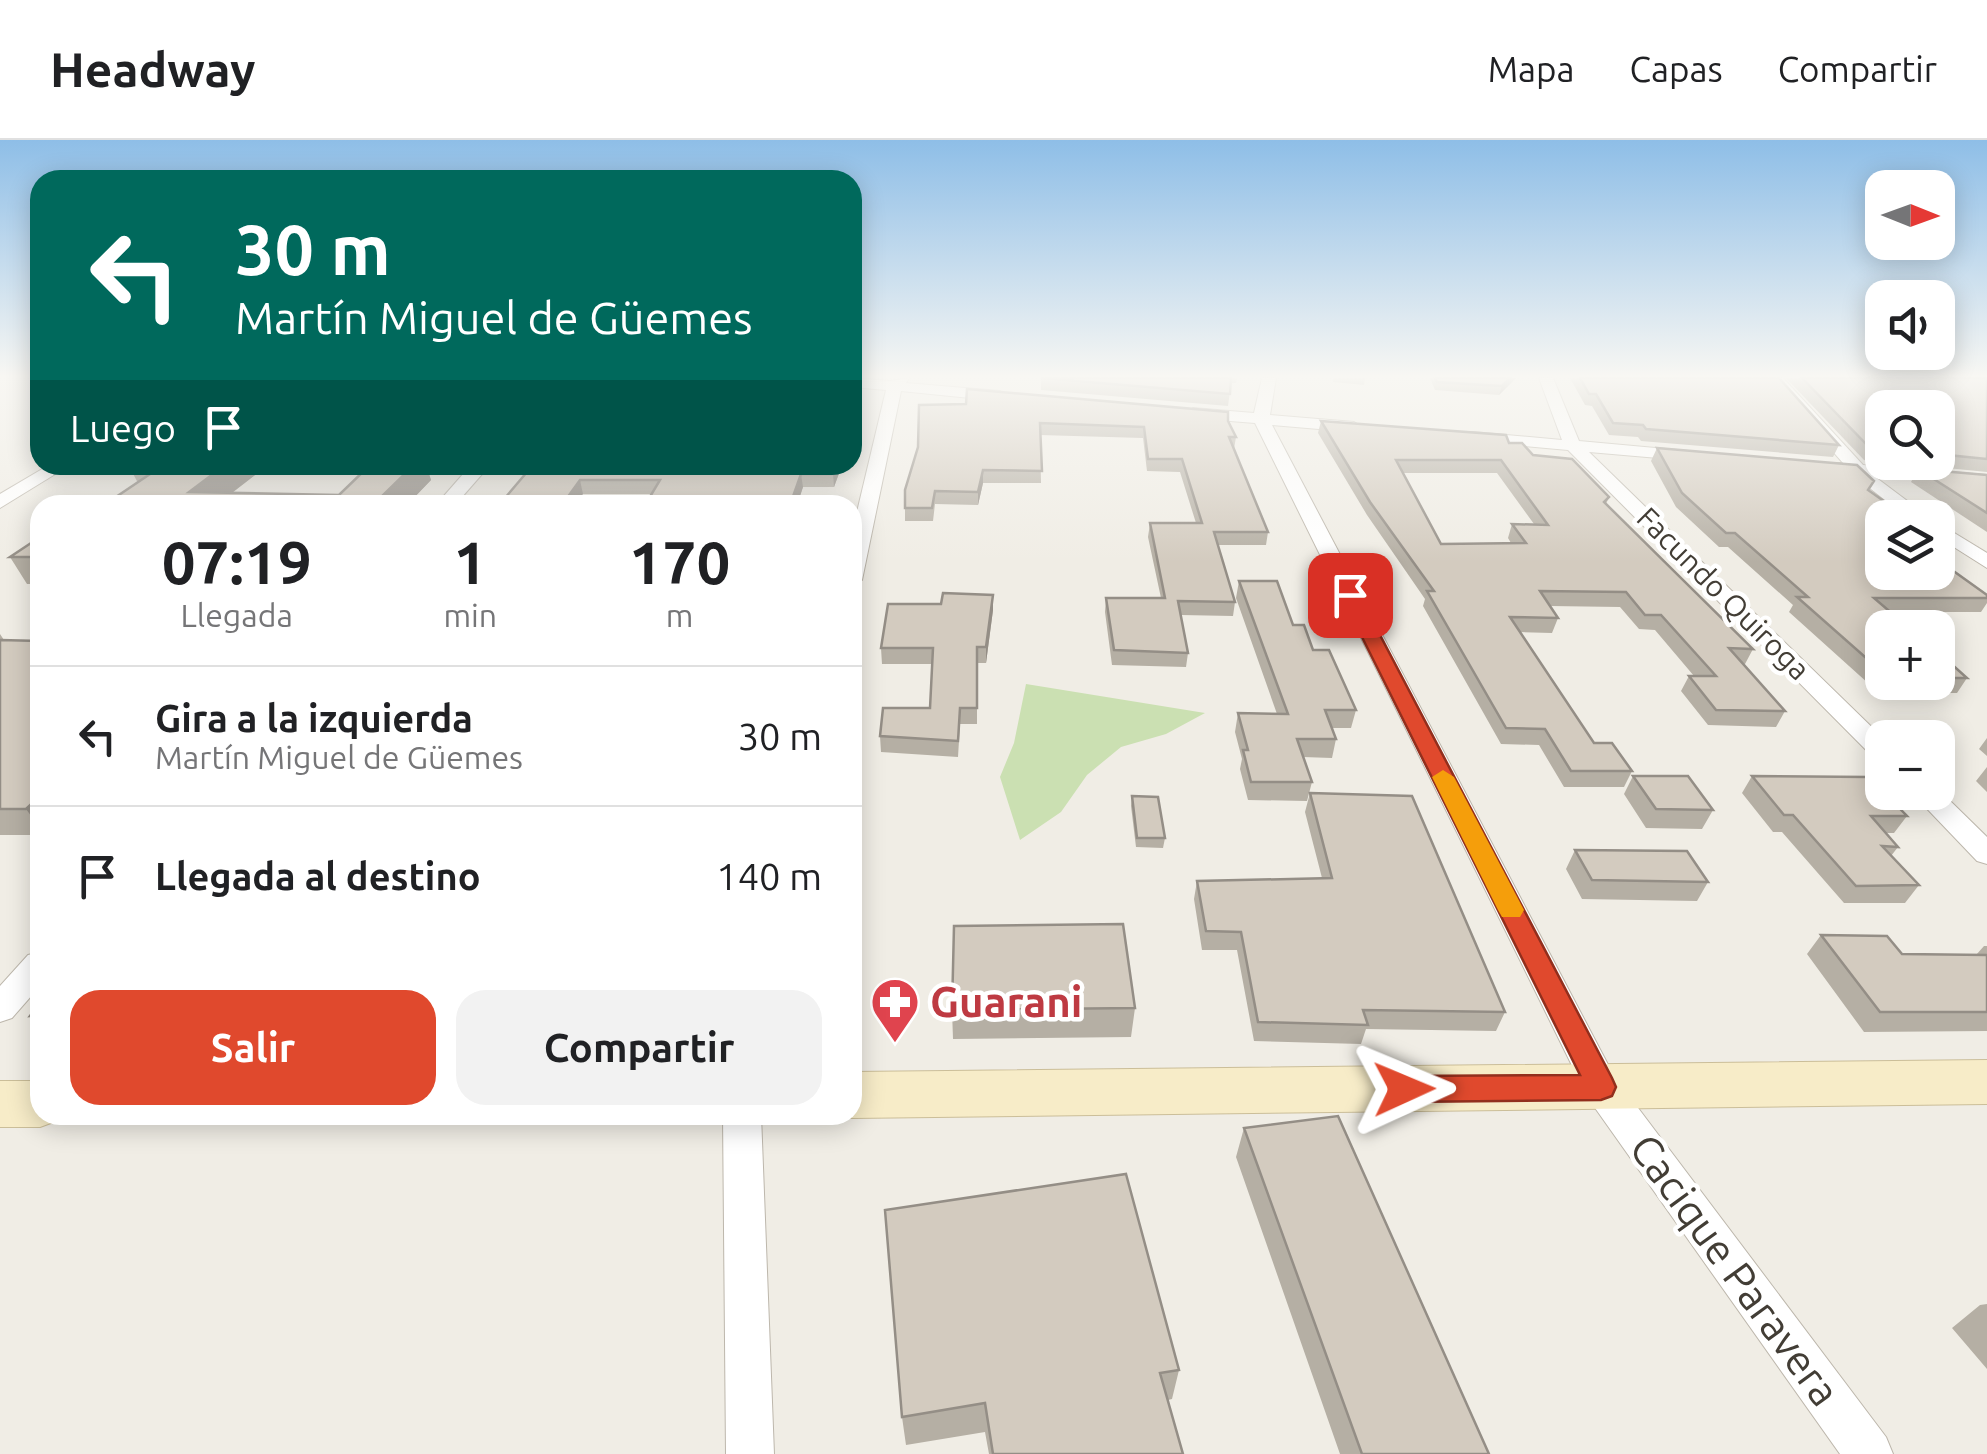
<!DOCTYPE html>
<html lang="es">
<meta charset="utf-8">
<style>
body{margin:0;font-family:Ubuntu,sans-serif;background:#f2f2f2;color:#202124;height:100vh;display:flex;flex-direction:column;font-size:38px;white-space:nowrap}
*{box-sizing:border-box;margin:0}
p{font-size:32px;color:#757577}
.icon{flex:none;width:55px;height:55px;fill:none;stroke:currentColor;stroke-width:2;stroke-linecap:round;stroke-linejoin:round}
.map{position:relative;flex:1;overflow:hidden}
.details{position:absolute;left:30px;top:355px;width:832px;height:630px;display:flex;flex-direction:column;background:#fff;border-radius:30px;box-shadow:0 5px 25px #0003}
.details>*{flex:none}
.banner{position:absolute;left:30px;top:30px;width:832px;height:305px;border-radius:30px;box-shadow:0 5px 25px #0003;background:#00695c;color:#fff;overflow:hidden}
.needle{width:65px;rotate:91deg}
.buttons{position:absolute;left:1865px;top:30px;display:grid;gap:20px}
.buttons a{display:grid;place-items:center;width:90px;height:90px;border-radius:20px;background:#fff;box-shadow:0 5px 25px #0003;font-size:50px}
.pin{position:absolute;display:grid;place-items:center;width:85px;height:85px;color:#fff;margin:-42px;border-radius:20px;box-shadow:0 5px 15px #0006}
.me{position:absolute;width:110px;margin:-55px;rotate:89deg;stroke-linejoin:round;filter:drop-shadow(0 0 8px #0008)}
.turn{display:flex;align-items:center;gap:35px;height:210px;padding:0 40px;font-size:45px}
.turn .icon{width:130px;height:130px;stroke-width:2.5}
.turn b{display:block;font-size:70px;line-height:85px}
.then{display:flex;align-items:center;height:95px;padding:0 40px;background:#0003;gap:20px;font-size:38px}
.eta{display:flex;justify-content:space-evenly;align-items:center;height:170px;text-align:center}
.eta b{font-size:60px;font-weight:700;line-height:70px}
.cta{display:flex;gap:20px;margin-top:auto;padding:20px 40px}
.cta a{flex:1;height:115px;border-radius:30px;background:#e0492d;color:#fff;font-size:40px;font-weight:700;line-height:115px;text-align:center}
.cta a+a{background:#f2f2f2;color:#202124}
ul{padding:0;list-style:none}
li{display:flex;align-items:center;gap:30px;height:140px;padding:0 40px;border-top:2px solid #e0e0e0}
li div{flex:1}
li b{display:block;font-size:38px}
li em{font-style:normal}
header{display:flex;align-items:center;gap:60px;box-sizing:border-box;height:140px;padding:0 50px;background:#fff;border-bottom:2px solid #e0e0e0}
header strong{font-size:48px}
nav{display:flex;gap:55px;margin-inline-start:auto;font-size:35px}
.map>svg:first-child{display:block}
.green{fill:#cbe0b2}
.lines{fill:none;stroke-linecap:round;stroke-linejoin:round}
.minor-casing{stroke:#bdb7ac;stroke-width:2}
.secondary-casing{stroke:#cbbe99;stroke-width:2}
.minor{fill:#fff;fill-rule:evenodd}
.secondary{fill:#f7ecc8;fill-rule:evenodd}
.wall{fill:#b5afa4;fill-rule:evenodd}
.shaded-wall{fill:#948e86}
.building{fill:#d3cbbf;stroke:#948e86;stroke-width:2.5;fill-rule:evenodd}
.route{fill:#e0492d;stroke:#922f1d;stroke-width:2.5}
.slow{fill:#f59e0b}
.labels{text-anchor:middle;stroke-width:9;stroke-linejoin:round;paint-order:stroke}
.far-street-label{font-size:30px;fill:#423d35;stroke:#fff}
.near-health-label{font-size:42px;font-weight:bold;fill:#be3a42;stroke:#fff;text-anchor:start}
.near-street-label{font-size:42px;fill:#423d35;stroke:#fff}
</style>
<header>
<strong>Headway</strong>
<nav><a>Mapa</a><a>Capas</a><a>Compartir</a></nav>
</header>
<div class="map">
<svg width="1987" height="1314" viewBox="0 0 1987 1314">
<rect width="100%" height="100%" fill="#f0ede5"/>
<path class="green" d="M1026,544L1205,573L1166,594L1121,607L1087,635L1061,672L1020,700L1000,637L1014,603Z"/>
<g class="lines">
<g class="minor-casing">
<path id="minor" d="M852,238L890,241L909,238L906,243L1000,251L1008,256L1000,261L901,251L862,440L852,446V393L886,250L852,247Z
M1262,238H1276L1270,275L1354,282L1362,287L1354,292L1272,285L1614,936L1886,1297L1893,1314H1840L1588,958L1255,283L1193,278L1185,273L1193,268L1254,273Z
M1539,238H1553L1579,301L1699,312V320L1693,321L1589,312L1883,598L1882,619L1873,617L1568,310L1466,301L1464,297L1472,292L1562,300Z
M1768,238H1783L1863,325L1987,335V345L1874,336L1930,378H1908L1853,335L1819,331V323H1843Z
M49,325H70L0,368V354Z
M471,325H490L455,365H436Z
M1938,383L1987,413V428L1938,397Z
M1938,649L1987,697V724L1977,721L1911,652Z
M40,812V846L12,878L0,882V846L28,815Z
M723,975H761L774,1314H726Z"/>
</g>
<g class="secondary-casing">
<path id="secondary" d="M1987,920V964L852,978L845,975H852V932Z
M0,941H40V975H61L59,980L40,987H0Z"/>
</g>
<use href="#minor" class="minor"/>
<use href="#secondary" class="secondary"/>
</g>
<path class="wall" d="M1041,238H1237L1236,243H1231L1228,266L1041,250Z
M1333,238H1365L1364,245L1333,242Z
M1430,238H1516L1499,255L1435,250Z
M1570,238H1779L1839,305L1833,317L1641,301L1638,297L1609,295L1592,266L1585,265Z
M1786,238H1987V332L1886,322H1938V268H1882V322L1864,320Z
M919,265L1228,281L1236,297L1234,309L1268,392L1266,405H1218L1235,462L1233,476L1181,475L1188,513L1186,527L1112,525L1105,472L1106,458H1161L1148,397L1150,383H1196L1180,332L1147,331L1143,298L1040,295L1041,343H983L978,365L935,364L933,381H905V368L918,307Z
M1321,281L1509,303L1533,315L1609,357L1606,364L1753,509L1745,524H1742L1785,571L1776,587L1708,585L1681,551L1689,536H1694L1655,490L1639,489L1620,467L1550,466L1558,478L1552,493L1520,492L1594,603L1632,631L1624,647H1564L1539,605L1501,604L1423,466L1425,459L1367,375L1318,293ZM1403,333H1497L1534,384H1512L1508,398L1511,403L1441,404Z
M1657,308L1869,351L1882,432L1987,455V463L1981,472H1891L1882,488V542H1938V512L1967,538L1957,553H1879L1789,472L1793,465L1728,407H1719L1676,367L1651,321Z
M268,325L232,353L339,355L370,325H426L431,340L407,365H104L138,343L130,328Z
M526,325H842L834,347H803L797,365H645L652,354H583L528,331Z
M1918,329L1987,335V392L1911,342Z
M40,397V444H27L10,417Z
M1239,441L1293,485L1313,510L1356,570L1351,588H1332L1336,599L1332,618L1303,617L1312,642L1307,661L1248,660L1240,629L1242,619L1235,592L1238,573L1277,574L1236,458Z
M993,470L986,523H977V584H960L958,617L881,612L880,596L930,568L932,524H882L881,508Z
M0,494L4,500L40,501V695H0Z
M1987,598V616L1979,609Z
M1987,627V652L1976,641Z
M1633,636L1713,670L1702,689L1646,688L1624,654Z
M1752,636L1907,676L1894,693H1886L1898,707L1891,716L1919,745L1905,763H1844L1782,692H1773L1742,653Z
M1310,653L1505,872L1496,891L1366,889L1361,904L1254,901L1237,810H1202L1194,759L1197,741L1322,738L1305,672Z
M1132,656L1165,698L1163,708L1136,707L1131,666Z
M1575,710L1708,742L1697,761L1582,759L1566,729Z
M1821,795L1902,814L1976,815L1984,806H1987V891L1864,892L1807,814Z
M40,863V887L30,876Z
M1135,868L1131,897L953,899L952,870Z
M1244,988L1489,1314H1340L1236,1017Z
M1987,1164V1229L1952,1188L1980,1165Z
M1179,1230L1172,1259L1168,1260L1183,1314H989L985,1292L906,1305L902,1277Z"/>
<path class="shaded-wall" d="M1510,238H1516L1499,255L1502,246Z
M860,254L861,266L852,292V277Z
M225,325H268L216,365L189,352Z
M414,325H426L431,340L407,365H373Z
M836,325H842L834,347L833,334Z
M983,330V343L978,365V352Z
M801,334L803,347L797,365H790Z
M580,340L583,354L575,365H562Z
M993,455V470L986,523V507Z
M40,656V688L26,669Z"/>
<path class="building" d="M1041,238H1231L1230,254Z
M1435,238H1510L1502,246L1437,242Z
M1580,238H1779L1839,305L1646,289L1643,285L1613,283L1596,254H1589Z
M1802,238H1987V319L1938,314V268H1882V309L1870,308Z
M967,249L1228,272V281L1236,297H1229L1268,392H1214L1235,462L1178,461L1188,513L1114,510L1106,458H1165L1150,383H1202L1182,319H1148L1144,287L1040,283L1042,331L983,330L978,352L935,351L932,368H905V350L918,307L919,265L966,264Z
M852,254H860L852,277Z
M1321,281L1506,295L1509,303H1522L1533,315L1572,319L1609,357L1604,362L1753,509L1729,508L1785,571L1716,570L1689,536H1716L1661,475H1645L1626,452L1540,451L1558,478L1510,477L1594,603H1612L1632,631H1571L1545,589L1506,588L1427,451H1434L1370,362ZM1396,320H1501L1548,385L1512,384L1526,403L1441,404Z
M1657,308L1857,325L1874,341L1868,350L1908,378H1882V432H1938V420L1987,455V458H1874L1909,488H1882V532L1797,457H1808L1735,393H1726L1682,353Z
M135,325H225L189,352L339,355L370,325H414L373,365H104L159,328H130Z
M533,325H836L833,334H801L790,365H645L660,340H580L562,365H499Z
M1918,329L1987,335V373Z
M40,397V417H10Z
M1239,441H1277L1293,485H1304L1313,510H1329L1356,570H1325L1336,599H1297L1312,642H1251L1243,610H1248L1238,573L1288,574Z
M943,453L993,455L986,507H977V568H960L958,601L880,596L883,568H930L933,508H881L888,464H941Z
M0,500L40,501V656L26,669H0Z
M1938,512L1967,538H1938Z
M1633,636H1688L1713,670L1656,669Z
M1752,636L1869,637L1907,676H1871L1898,707L1882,706L1919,745L1856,746L1793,675H1784Z
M1310,653L1412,656L1505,872L1363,870L1368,885L1258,882L1241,792L1206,791L1197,741L1332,738Z
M1132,656L1158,657L1165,698H1137Z
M1575,710L1687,711L1708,742L1592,740Z
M1123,784L1135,868L952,870L954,786Z
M1821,795L1887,796L1902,814L1987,815V872H1880Z
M40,863V875L30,876Z
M1338,976L1489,1314H1362L1244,988Z
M1126,1034L1179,1230L1160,1233L1183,1314H993L985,1263L902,1277L885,1070Z"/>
<linearGradient id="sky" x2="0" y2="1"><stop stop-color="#8ebee7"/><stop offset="0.56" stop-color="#f8f7f3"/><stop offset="1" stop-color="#f8f7f3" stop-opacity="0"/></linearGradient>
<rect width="1987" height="422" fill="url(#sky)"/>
<path class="route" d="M1350,450L1359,455L1612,938L1616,947L1612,956L1601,960L1404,962L1394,958L1389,949L1394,940L1404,936L1580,935L1341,455Z"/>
<path class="slow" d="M1443,630L1454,637L1524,770L1520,777H1502L1498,770L1432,637Z"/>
<defs>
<g id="pharmacy-pin" transform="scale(2.5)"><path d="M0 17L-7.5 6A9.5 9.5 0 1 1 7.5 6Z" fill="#e0444e" stroke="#fff"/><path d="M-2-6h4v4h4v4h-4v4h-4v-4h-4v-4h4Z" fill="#fff"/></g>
</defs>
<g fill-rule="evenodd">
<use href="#pharmacy-pin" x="895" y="862"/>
</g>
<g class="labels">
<g class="far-street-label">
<text transform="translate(1723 454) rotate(45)" y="10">Facundo Quiroga</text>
</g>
<g class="near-health-label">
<text x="930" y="877">Guarani</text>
</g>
<g class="near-street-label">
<text transform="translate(1735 1130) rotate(54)" y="15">Cacique Paravera</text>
</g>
</g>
</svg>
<div class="buttons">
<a><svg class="needle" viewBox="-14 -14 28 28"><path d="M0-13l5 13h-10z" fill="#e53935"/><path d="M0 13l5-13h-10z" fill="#757577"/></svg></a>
<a><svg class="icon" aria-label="sound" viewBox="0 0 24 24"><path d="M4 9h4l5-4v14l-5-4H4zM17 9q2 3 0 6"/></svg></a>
<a><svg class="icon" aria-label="search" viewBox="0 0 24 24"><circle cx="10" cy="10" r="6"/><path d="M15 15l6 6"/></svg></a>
<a><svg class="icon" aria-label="layers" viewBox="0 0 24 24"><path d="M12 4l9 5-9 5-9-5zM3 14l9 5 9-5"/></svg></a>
<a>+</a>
<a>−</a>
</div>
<div class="pin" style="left:1350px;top:455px;background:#d93025"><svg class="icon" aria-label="arrive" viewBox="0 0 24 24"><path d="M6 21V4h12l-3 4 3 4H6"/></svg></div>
<svg class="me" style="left:1404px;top:949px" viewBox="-20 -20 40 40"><path d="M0-17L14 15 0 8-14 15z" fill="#e0492d" stroke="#fff" stroke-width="4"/></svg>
<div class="banner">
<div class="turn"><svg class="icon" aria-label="left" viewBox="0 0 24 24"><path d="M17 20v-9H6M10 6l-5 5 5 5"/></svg><div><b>30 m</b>Martín Miguel de Güemes</div></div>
<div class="then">Luego<svg class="icon" aria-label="arrive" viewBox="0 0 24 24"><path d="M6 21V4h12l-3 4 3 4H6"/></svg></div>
</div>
<section class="details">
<div class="eta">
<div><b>07:19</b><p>Llegada</p></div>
<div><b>1</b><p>min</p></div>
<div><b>170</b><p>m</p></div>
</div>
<ul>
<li><svg class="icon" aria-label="left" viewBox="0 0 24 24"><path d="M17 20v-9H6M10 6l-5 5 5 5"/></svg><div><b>Gira a la izquierda</b><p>Martín Miguel de Güemes</p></div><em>30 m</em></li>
<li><svg class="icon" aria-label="arrive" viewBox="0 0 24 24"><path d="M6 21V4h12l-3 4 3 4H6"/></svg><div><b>Llegada al destino</b></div><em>140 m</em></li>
</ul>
<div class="cta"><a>Salir</a><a>Compartir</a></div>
</section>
</div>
